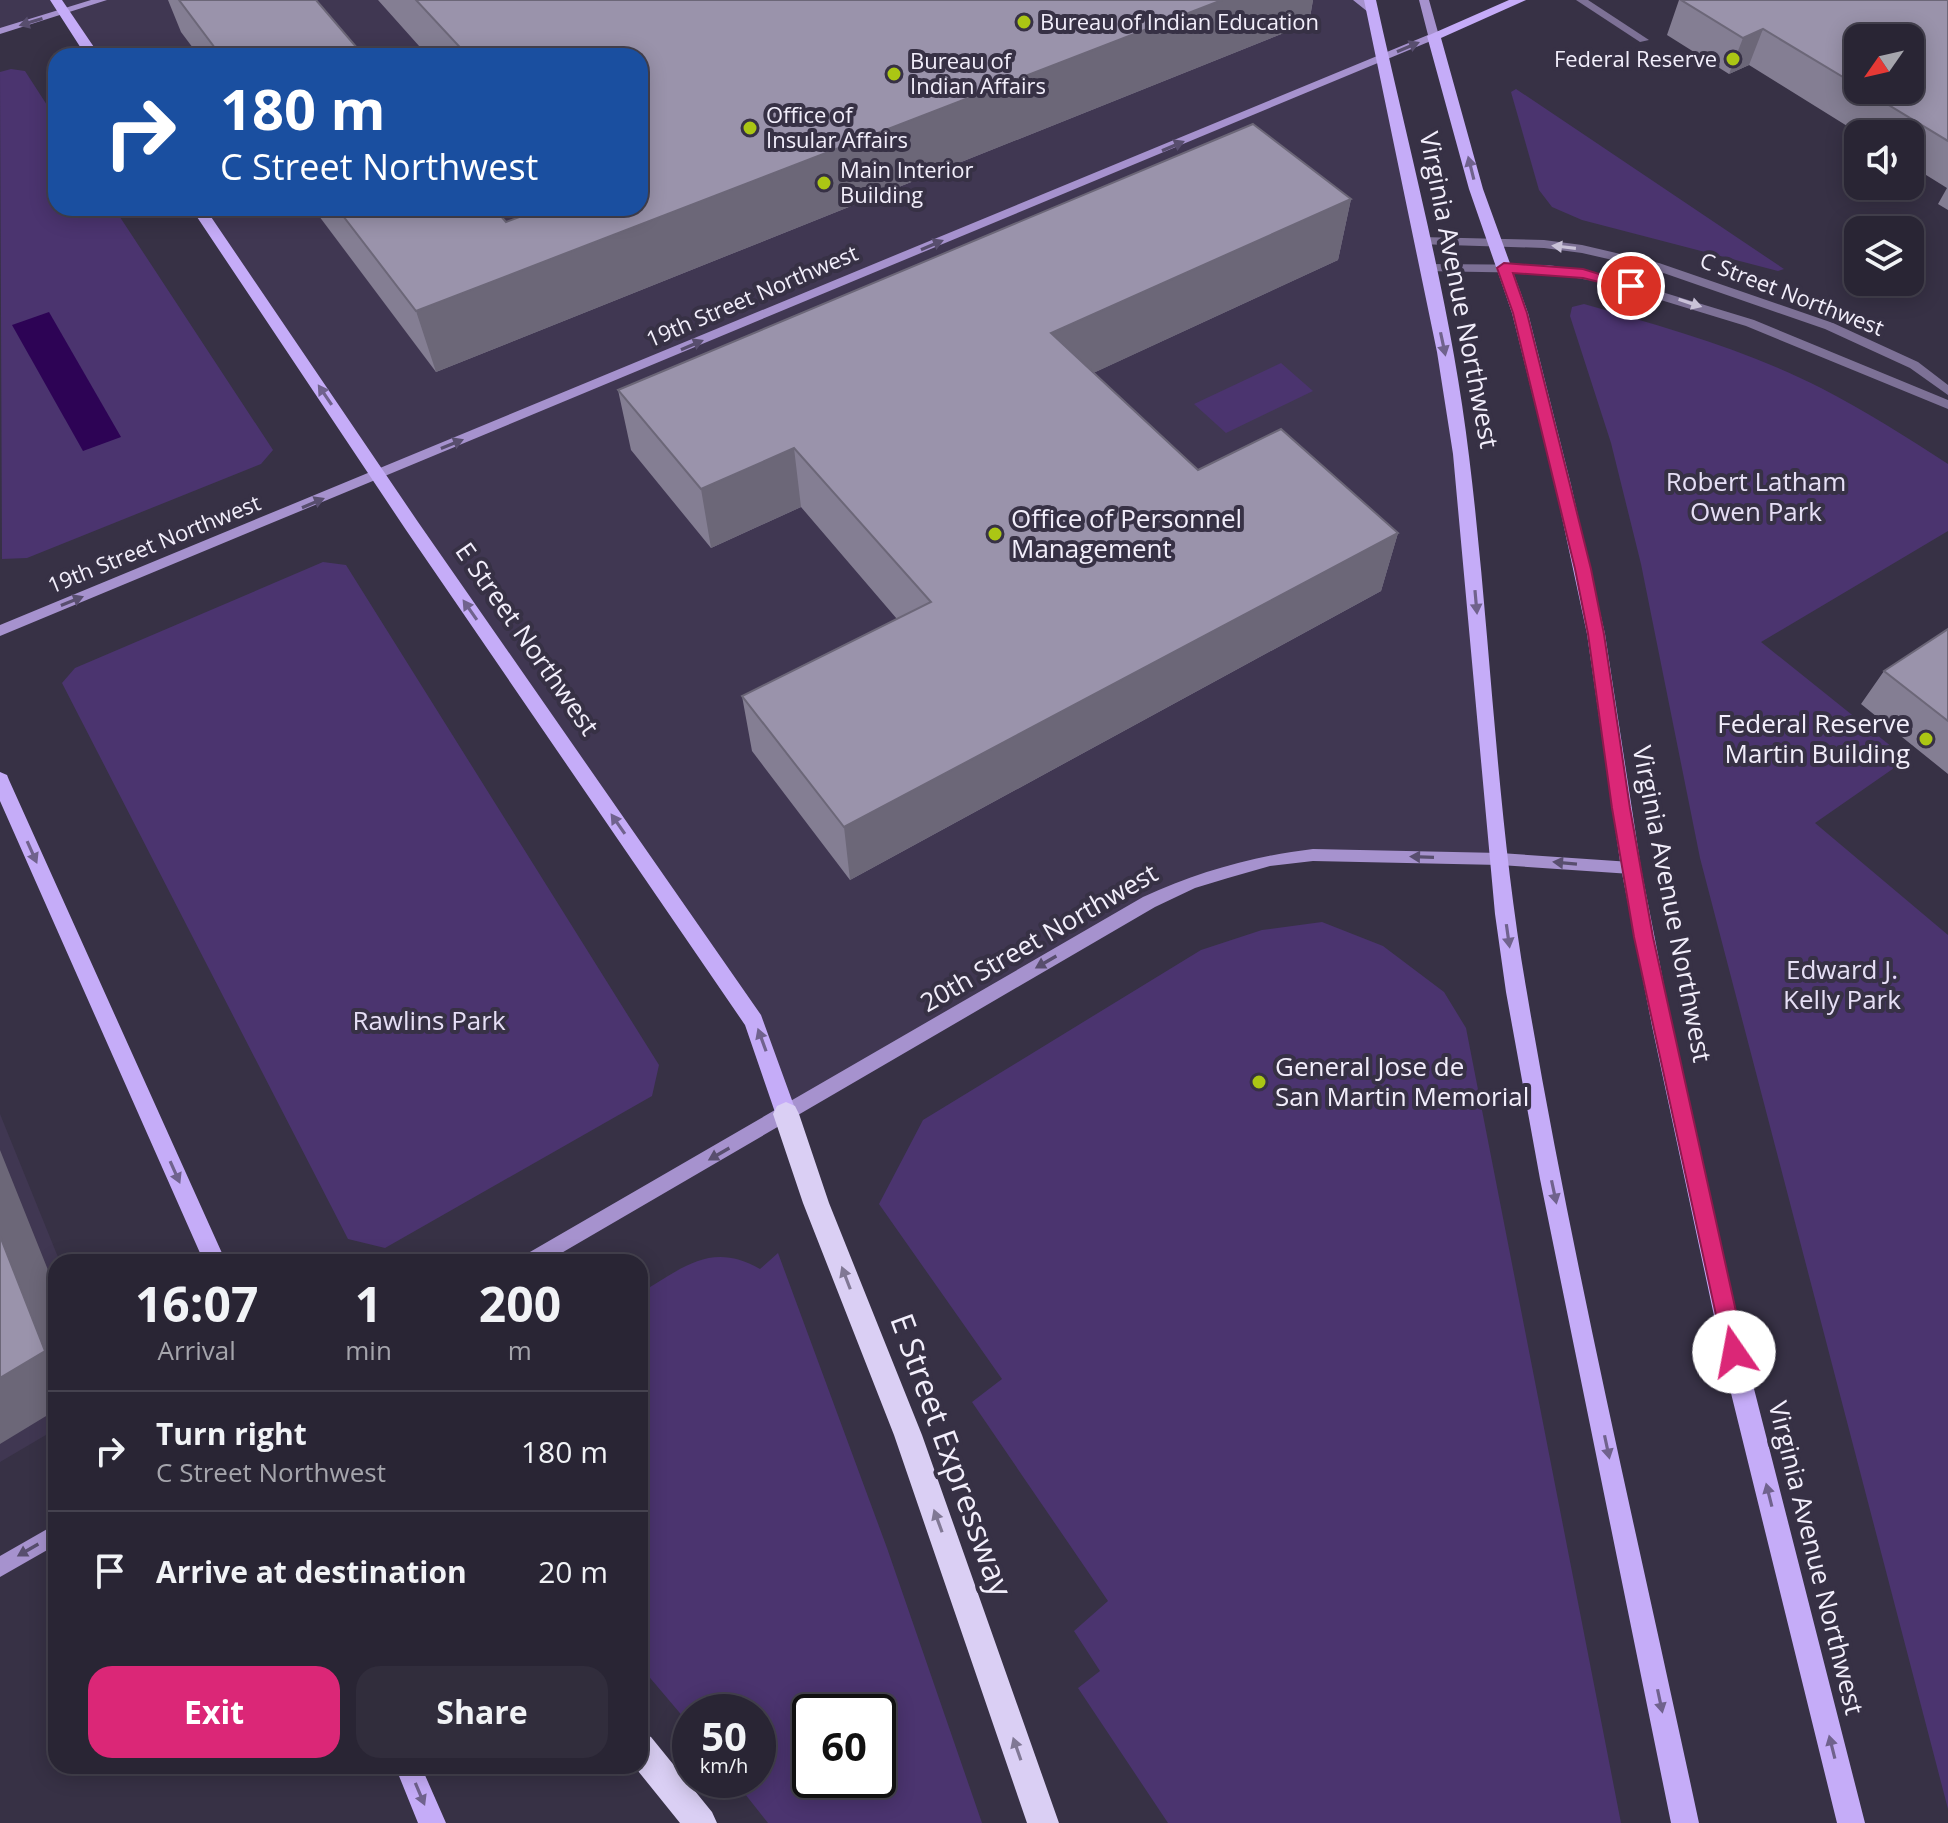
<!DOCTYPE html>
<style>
body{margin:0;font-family:"Open Sans",sans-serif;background:#312d3c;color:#f1f3f6;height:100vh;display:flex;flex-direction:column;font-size:30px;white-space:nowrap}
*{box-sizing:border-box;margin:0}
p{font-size:26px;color:#a5a5ac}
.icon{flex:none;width:44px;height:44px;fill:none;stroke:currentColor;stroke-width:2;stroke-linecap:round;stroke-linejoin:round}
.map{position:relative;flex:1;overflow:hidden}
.details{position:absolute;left:48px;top:1254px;width:600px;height:520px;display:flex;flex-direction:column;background:#292534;border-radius:24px;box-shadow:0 4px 20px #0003,0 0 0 2px #45424f}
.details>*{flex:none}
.guide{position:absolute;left:48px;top:48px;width:600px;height:168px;border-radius:24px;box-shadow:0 4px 20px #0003,0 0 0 2px #45424f;background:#1a4fa0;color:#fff;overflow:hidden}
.needle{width:52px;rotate:236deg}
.fabs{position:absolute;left:1844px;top:24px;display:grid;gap:16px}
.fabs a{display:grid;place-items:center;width:80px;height:80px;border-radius:16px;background:#292534;box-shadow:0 4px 20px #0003,0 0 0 2px #45424f;font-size:40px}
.speed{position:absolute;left:672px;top:1694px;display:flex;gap:16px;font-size:40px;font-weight:700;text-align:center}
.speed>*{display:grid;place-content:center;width:104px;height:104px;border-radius:50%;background:#292534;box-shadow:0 4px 20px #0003,0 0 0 2px #45424f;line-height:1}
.speed small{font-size:20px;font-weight:400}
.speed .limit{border:4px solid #111;border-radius:12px;background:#fff;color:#111}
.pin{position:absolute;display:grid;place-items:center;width:68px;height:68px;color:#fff;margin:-34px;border:4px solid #fff;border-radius:50%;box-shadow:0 2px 8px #0007}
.me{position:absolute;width:88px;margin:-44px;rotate:348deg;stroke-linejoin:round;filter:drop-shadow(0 0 6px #0008)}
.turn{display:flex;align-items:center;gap:28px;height:168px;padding:0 40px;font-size:36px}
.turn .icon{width:104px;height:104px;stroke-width:2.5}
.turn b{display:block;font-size:56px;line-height:68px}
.eta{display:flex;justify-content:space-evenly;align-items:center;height:136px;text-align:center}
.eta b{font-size:48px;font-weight:700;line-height:56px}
.cta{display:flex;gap:16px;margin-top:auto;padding:16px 40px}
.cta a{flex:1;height:92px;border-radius:24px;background:#db2777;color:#fff;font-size:32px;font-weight:700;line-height:92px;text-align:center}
.cta a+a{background:#312d3c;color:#f1f3f6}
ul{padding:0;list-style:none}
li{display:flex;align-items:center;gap:24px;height:120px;padding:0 40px;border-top:2px solid #45424f}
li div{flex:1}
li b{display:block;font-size:30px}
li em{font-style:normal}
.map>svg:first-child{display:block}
.built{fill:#403752}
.green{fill:#4b346f;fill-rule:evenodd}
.water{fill:#2d0355}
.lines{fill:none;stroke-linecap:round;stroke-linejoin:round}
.lane{fill:#7d7196;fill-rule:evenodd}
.street{fill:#7d7196;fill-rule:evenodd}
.secondary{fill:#a692ce;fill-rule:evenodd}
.primary{fill:#c5acf8;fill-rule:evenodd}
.highway{fill:#dacff4;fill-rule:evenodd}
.wall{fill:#847e93;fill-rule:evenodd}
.shaded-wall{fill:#6c6778}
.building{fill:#9a93ab;stroke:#6c6778;stroke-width:2}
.oneway{fill:#584e6e}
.oneway2{fill:#70628d}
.oneway3{fill:#c9c2d8}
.oneway4{fill:#807894}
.route{fill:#db2777;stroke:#8e194d;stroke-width:2}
.poi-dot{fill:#abc614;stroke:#373145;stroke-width:3}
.labels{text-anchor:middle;stroke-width:8;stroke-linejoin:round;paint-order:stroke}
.far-poi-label{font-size:22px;fill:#f2eefb;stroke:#373145;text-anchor:start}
.far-street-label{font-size:22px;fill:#f2eefb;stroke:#373145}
.street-label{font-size:26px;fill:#f2eefb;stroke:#373145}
.park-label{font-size:26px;fill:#e6dff6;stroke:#373145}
.poi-label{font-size:26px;fill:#f2eefb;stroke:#373145;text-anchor:start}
.near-street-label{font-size:32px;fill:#f2eefb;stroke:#373145}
</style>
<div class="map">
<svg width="1948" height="1823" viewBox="0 0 1948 1823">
<rect width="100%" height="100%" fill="#373145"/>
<path class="built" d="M0,0H1358L1372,10L1445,352L1500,859L1313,855L1190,883L786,1114L761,1036L198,208H640V56H93L63,12L0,31Z
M0,1114L60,1262H56V1429L0,1462Z"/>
<path class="green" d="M11,69L25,71L56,119V208H114L273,450L261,464L27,558L2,559L0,72Z
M1516,89L1784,269L1778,271L1582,220L1552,207L1539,190L1511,92Z
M1584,304C1664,327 1747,350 1821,388C1865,411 1907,437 1948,464V531L1761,642L1907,759L1815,823L1948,935V1809L1700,858L1641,564L1611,443L1570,316L1572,307Z
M1281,363L1313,391L1226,433L1194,404Z
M323,562L346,565L659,1065L652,1096L385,1248L348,1239L62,683L75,668Z
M1322,922L1383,946L1444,992L1466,1028L1621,1823H1168L1078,1688L1100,1671L1074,1631L1108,1601L972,1402L1002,1379L879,1204L923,1120L1201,950L1262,930Z
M778,1253L887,1548L982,1823H768L734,1780H758V1712H690V1725L640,1666V1293C683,1268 711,1241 760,1269ZM810,1712H878V1780H810Z"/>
<path class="water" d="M49,312L121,437L83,451L12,325Z"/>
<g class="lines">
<path class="lane" d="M1576,0H1588L1649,40L1640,42Z"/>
<path class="street" d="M1421,237L1544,240L1582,245L1659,263L1833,323L1918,362L1948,385V395L1910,368L1825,329L1652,269L1582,253L1544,248L1417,244V238Z
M1426,264L1549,265L1606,275L1754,320L1948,400V409L1746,326L1605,283L1549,273L1422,271V265Z"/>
<path class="secondary" d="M91,0H107L0,34V28Z
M1353,0H1365L1377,10L1368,12Z
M1419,0H1429L1439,36L1438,38L0,636V625L1428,35Z
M1313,849L1500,853L1631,862L1637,863L1639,868L1637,873L1631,874L1500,865L1313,861L1270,866L1228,878L1195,888L1155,907L546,1262H520L523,1256L1143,897C1198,872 1253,856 1313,849Z
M56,1524V1545L0,1577V1556Z"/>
<path class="primary" d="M50,0H62L100,56H86Z
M1364,0H1376C1409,150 1451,304 1469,456C1491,635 1496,816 1527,993C1574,1271 1640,1547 1699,1823H1671L1540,1179L1506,992L1495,914L1453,454L1437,352Z
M1509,0H1526L1441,38L1483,189L1528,313L1571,485L1605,634L1641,868L1672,1026L1752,1381L1865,1823H1837L1728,1381L1652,1026L1621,868L1587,634L1555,485L1512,313L1469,189L1427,36Z
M191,208H205L418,522L761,1015L797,1114L794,1121L786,1124L778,1121L745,1025L406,530Z
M0,772L7,775L9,780L226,1262H204L0,801Z
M395,1766H421L446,1823H418Z"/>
<path class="highway" d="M786,1102L795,1106L799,1114L829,1203L922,1435L1059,1823H1027L894,1435L803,1203L773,1114L777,1106Z
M640,1732L651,1737L712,1812L717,1823H680L634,1766H640Z"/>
</g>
<path class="wall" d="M168,0H316L364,56H199L181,32Z
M378,0H1313L1309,23L436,372L313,208H494L506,222L640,208V56H428Z
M1679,0H1948V210L1938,204L1947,188L1910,165V134H1860L1749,65L1729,74L1667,35ZM1858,38L1910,90H1858Z
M1351,199L1338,260L1093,373L1198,470L1398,533L1381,591L850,880L752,751L742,696L897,619L801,507L711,548L631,450L618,390Z
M1948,629V774L1861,704L1884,671Z"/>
<path class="shaded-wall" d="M1222,0H1313L1309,23L436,372L416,311Z
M1763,29L1749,65L1729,74L1743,38Z
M1351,199L1338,260L1048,394L1051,333Z
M794,448L801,507L711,548L701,489Z
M1398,533L1381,591L850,880L844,827Z
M0,1150L56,1290V1410L0,1444Z"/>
<path class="building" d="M179,0H316L364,56H221Z
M416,0H1222L416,311L337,208H494L506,222L544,208H640V56H468Z
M1681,0H1948V141L1864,90H1910V38H1858V86L1763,29L1743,38Z
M1253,124L1351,199L1051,333L1198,470L1281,429L1398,533L844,827L742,696L931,602L794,448L701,489L618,390Z
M1948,629V721L1884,671Z
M0,1236L45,1351L0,1378Z"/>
<defs><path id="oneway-solid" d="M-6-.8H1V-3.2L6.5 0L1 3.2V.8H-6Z" transform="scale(2)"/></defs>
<g class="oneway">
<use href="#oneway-solid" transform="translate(31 22) rotate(163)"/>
<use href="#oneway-solid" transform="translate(1408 47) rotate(-23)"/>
<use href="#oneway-solid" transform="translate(1173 146) rotate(-23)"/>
<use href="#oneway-solid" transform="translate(932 245) rotate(-23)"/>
<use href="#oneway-solid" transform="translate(692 345) rotate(-23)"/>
<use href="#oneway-solid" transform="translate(452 444) rotate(-22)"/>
<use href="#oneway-solid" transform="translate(313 503) rotate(-23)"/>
<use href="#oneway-solid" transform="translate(72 601) rotate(-22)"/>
<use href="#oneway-solid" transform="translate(1422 857) rotate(-178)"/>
<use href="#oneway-solid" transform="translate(1565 863) rotate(-175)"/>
<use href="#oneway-solid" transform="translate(1046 962) rotate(150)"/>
<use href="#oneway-solid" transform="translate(719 1154) rotate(150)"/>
<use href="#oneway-solid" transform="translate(28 1550) rotate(150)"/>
</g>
<g class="oneway2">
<use href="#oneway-solid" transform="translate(1471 168) rotate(-104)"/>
<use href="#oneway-solid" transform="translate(1443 344) rotate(78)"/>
<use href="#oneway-solid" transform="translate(325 395) rotate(-124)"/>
<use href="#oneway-solid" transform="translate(1476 602) rotate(85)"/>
<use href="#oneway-solid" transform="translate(470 610) rotate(-125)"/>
<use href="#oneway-solid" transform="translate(618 824) rotate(-125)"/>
<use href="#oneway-solid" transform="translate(32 852) rotate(66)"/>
<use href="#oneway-solid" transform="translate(1508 936) rotate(82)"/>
<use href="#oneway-solid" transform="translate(762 1040) rotate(-110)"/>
<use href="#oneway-solid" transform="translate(175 1172) rotate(66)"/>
<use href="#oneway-solid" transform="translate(1554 1192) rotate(78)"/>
<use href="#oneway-solid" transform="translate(1607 1447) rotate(78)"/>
<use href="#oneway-solid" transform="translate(1769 1495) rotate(-104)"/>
<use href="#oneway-solid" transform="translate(1660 1701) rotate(78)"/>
<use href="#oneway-solid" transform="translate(1832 1747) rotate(-104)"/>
<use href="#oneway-solid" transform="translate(420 1794) rotate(67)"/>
</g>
<g class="oneway3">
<use href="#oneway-solid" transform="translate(1564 247) rotate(-173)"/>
<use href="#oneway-solid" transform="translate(1690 303) rotate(18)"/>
</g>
<g class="oneway4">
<use href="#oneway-solid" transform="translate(846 1278) rotate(-111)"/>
<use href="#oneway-solid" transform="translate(938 1521) rotate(-110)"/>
<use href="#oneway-solid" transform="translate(1017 1749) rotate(-109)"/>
</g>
<path class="route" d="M1504,263L1583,269L1638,286L1631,290L1583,278L1513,273L1527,313L1591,569L1604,634L1630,808L1653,937L1745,1352L1742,1359L1734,1362L1727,1359L1724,1352L1634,937L1612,808L1588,634L1575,569L1513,313L1497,268Z"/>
<g class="poi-dot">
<circle cx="1024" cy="22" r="8"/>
<circle cx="1733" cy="59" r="8"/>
<circle cx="894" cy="74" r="8"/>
<circle cx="750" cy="128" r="8"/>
<circle cx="824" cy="183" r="8"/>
<circle cx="995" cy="534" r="8"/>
<circle cx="1926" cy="739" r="8"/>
<circle cx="1259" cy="1082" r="8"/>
</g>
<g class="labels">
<g class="far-poi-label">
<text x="1040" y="30">Bureau of Indian Education</text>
<text x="1717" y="67" text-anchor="end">Federal Reserve</text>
<text x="910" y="69">Bureau of<tspan x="910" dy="25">Indian Affairs</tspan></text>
<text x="766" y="123">Office of<tspan x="766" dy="25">Insular Affairs</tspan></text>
<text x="840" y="178">Main Interior<tspan x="840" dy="25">Building</tspan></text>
</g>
<g class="far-street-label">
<text transform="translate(1792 294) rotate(21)" y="8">C Street Northwest</text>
<text transform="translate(752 296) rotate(-23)" y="8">19th Street Northwest</text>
<text transform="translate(154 544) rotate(-22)" y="8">19th Street Northwest</text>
</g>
<g class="street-label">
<text transform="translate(1459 290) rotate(79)" y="9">Virginia Avenue Northwest</text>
<text transform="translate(527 639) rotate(55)" y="9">E Street Northwest</text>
<text transform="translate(1672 904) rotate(79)" y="9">Virginia Avenue Northwest</text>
<text transform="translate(1039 938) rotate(-30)" y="9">20th Street Northwest</text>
<text transform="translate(1816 1558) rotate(76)" y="9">Virginia Avenue Northwest</text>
</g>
<g class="park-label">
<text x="1756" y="491">Robert Latham<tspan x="1756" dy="30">Owen Park</tspan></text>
<text x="1842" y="979">Edward J.<tspan x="1842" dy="30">Kelly Park</tspan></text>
<text x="429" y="1030">Rawlins Park</text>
</g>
<g class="poi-label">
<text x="1011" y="528">Office of Personnel<tspan x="1011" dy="30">Management</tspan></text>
<text x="1910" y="733" text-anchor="end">Federal Reserve<tspan x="1910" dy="30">Martin Building</tspan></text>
<text x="1275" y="1076">General Jose de<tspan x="1275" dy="30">San Martin Memorial</tspan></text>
</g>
<g class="near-street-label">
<text transform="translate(951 1455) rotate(70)" y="11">E Street Expressway</text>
</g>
</g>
</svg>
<div class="fabs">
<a><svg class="needle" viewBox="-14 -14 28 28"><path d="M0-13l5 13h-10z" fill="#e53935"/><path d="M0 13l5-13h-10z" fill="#a5a5ac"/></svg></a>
<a><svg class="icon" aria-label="sound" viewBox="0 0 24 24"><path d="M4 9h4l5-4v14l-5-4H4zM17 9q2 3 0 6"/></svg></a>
<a><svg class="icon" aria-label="layers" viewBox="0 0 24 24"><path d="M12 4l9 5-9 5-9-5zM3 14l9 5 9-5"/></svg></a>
</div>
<div class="speed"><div>50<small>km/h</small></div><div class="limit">60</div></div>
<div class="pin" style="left:1631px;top:286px;background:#d93025"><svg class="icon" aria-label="arrive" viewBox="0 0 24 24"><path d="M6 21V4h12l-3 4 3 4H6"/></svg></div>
<svg class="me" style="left:1734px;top:1352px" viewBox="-20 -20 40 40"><circle r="19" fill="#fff"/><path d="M0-13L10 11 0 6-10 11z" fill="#db2777"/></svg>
<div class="guide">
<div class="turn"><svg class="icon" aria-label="right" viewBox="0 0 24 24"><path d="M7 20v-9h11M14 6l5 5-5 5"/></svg><div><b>180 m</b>C Street Northwest</div></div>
</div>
<section class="details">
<div class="eta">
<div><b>16:07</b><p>Arrival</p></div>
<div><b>1</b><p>min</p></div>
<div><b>200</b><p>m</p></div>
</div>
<ul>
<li><svg class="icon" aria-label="right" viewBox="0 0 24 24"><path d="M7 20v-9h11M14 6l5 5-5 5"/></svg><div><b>Turn right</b><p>C Street Northwest</p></div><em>180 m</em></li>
<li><svg class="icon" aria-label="arrive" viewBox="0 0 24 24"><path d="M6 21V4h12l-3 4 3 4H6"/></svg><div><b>Arrive at destination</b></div><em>20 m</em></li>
</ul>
<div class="cta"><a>Exit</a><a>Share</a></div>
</section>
</div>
